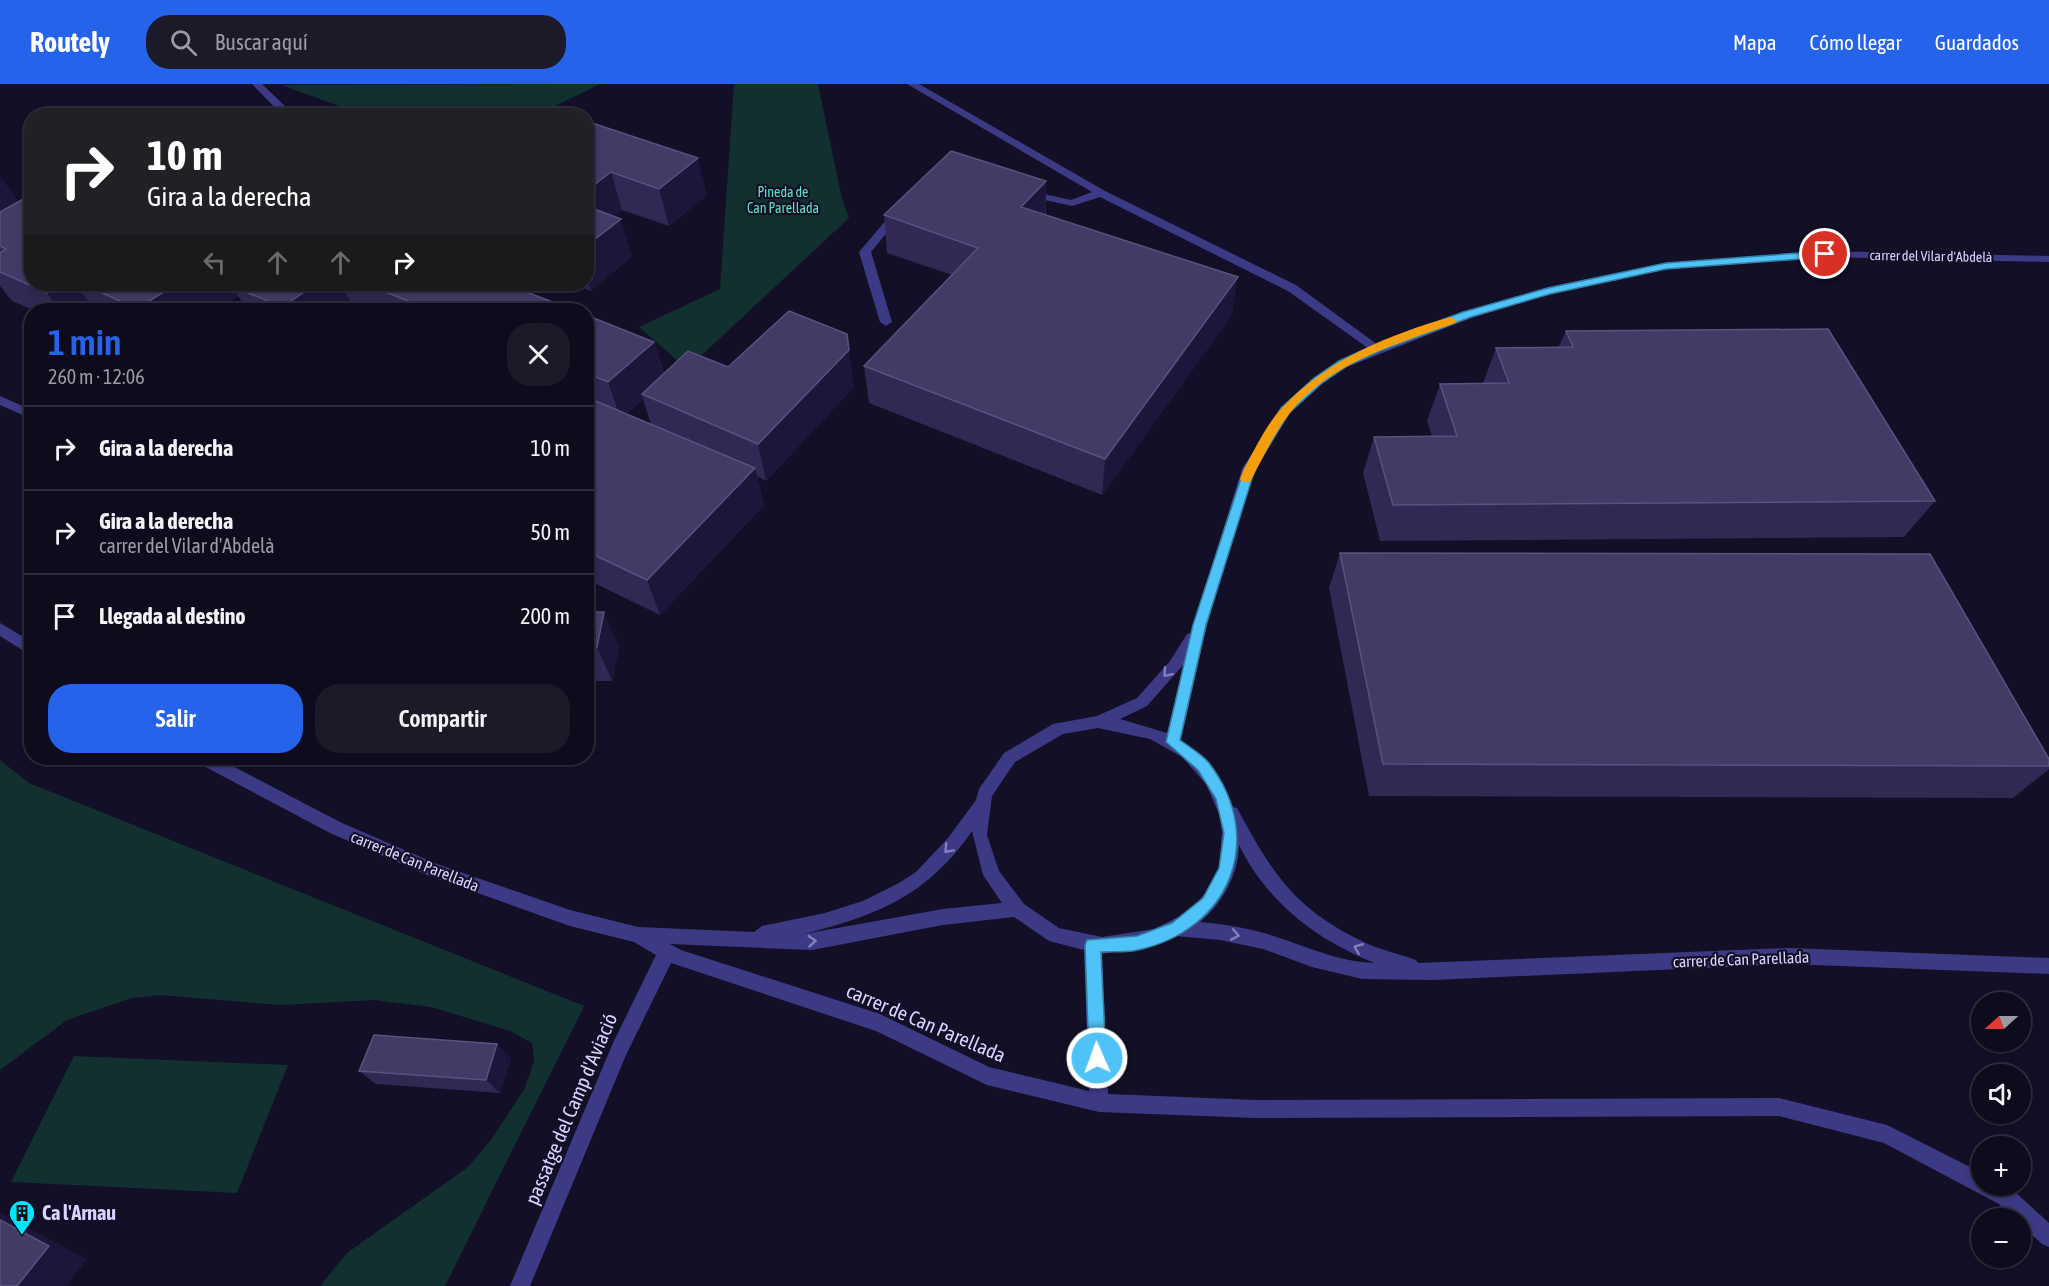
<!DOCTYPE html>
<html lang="es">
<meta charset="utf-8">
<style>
body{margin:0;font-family:"Asap Condensed",sans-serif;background:#1c1929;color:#f1f3f6;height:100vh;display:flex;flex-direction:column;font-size:22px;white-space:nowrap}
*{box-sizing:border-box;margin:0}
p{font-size:20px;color:#9b9ba3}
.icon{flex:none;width:33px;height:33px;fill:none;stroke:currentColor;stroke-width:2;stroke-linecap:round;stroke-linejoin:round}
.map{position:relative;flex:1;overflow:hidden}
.side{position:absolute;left:24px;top:219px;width:570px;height:462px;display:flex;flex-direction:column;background:#0e0b1c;border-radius:24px;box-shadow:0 3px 9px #0003,0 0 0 2px #2e2b3b}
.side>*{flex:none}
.top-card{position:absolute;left:24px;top:24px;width:570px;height:183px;border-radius:24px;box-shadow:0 3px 9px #0003,0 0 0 2px #2e2b3b;background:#202124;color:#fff;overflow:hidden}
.needle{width:39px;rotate:249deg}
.controls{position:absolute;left:1971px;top:908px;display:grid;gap:12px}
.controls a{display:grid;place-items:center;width:60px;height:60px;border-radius:50%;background:#0e0b1c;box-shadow:0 3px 9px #0003,0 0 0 2px #2e2b3b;font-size:30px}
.pin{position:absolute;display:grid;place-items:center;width:51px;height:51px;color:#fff;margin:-26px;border:3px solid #fff;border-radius:50%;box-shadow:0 2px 6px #0007}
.me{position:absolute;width:66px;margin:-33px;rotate:358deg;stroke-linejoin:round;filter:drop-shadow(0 0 4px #0008)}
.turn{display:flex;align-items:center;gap:21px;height:126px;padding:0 24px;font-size:27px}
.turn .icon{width:78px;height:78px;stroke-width:2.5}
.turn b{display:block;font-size:42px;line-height:51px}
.lanes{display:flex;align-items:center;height:57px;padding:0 24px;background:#0003;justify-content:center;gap:30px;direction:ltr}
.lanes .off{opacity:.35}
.round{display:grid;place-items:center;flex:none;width:63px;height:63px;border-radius:24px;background:#1c1929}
.head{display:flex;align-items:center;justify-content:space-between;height:102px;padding:0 24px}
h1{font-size:36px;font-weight:600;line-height:45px;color:#2563eb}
.action{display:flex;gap:12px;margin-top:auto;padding:12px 24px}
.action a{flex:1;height:69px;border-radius:24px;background:#2563eb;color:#fff;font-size:24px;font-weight:600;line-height:69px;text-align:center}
.action a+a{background:#1c1929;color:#f1f3f6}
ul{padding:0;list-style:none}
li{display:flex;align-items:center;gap:18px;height:84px;padding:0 24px;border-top:2px solid #2e2b3b}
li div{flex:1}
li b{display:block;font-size:22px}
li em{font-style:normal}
header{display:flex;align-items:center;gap:36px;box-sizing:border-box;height:84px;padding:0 30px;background:#2563eb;color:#fff}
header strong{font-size:28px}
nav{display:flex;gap:33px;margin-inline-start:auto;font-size:21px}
.search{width:420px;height:54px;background:#1c1929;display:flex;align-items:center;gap:15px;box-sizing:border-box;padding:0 21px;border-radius:24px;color:#9b9ba3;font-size:22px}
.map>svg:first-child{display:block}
.green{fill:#12302f}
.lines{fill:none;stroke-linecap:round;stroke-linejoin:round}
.lane{fill:#3d3a85;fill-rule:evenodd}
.street{fill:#3d3a85;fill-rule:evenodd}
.wall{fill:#312854;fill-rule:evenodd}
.shaded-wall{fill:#1d163a}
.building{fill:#433a66;stroke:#5a527e;stroke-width:1.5}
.oneway{stroke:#837fbc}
.route{fill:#4fc3f7;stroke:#337fa1;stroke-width:1.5}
.slow{fill:#f59e0b}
.labels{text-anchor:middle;stroke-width:4.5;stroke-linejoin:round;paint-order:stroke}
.far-park-label{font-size:14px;fill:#5fe0c0;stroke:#130f26}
.far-street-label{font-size:14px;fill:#d9d4ff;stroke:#130f26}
.street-label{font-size:16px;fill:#d9d4ff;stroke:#130f26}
.near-street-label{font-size:20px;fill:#d9d4ff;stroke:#130f26}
.near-poi-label{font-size:20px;font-weight:bold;fill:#d9d4ff;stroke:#130f26;text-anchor:start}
</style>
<header>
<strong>Routely</strong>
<div class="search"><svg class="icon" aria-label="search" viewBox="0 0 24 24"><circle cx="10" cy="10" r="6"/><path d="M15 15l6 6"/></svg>Buscar aquí</div>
<nav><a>Mapa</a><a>Cómo llegar</a><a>Guardados</a></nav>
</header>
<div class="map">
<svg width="2049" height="1202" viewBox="0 0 2049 1202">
<rect width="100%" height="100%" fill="#130f26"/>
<path class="green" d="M600,0L535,32L364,31L281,1Z
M734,0H818L842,115L849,134L687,285L639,243L720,205Z
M0,676L29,699L584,922L445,1202H320L347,1169L468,1083L491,1056L525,1004L534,977L532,959L510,947L431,923L407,920L374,916L280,921L161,911L132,914L67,936L0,986Z
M74,972L288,981L237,1109L11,1098Z"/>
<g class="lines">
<path class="lane" d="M252,0H262L291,28L298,32H283Z
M907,0H919L1105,107L1296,201L1382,264L1376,268L1372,267L1288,207L1100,113L1072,122L1022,111L1021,109L1026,106L1071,116L1092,108Z
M897,127L902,130L871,168L892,238L886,242L880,238L859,168L893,128Z
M0,312L32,326V335L0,321Z
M1779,1014L1887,1041L1982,1089V1101H2004L2013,1106L2049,1139V1163L2042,1160L2020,1140V1134H2014L1999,1120L1884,1059L1779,1032L1256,1034L1249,1032L1247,1025L1249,1018L1256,1016Z"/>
<path class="street" d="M1825,167L2049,172V178L1825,173L1666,185L1550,210L1471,234L1347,283L1322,300L1289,330L1255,385L1207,541L1181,656C1206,672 1223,694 1233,723L1237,724C1273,791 1296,827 1368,860C1384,867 1400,870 1416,876L1418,879L1789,864L2049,874V890L1789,880L1433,896L1362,895L1312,883L1263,865L1220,856L1176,852L1154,861L1102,870L1108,1010L1256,1016L1263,1018L1265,1025L1263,1032L1256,1034L1099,1028L987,1001L876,947L671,879L626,971L530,1202H510L613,959L656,871L634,858L570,842L427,791L330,749L198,679L196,674H217L342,739L437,780L570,826L638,843L754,848L762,842L825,829L863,817L899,799L916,788L948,754L976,716L979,705L1004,669L1053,640L1097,632L1137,614L1170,577L1187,550L1191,549L1242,385L1281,324L1314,294L1339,277L1463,228L1548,203L1666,179ZM1184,580L1167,649L1120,635L1147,622ZM1098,644L1150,655L1182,673L1206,700L1219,730L1222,748L1219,785L1206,808L1195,821L1180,832L1154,845L1102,853L1059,844L1024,820L999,787L987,751L992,712L1015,678L1063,650ZM972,747L983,791L1002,819L943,825L804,850C878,831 927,812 972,747ZM1239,761C1267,818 1316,856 1375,879C1336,878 1301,860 1264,849C1243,843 1221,840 1200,838C1222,820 1239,790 1239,761ZM1014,833L1049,857L1084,866L1089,1007L989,983L880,930L681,866L670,860L812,866L943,841Z
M0,539L32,558V572L0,552Z"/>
</g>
<path class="wall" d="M586,37L707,111L669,142L622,126L614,132L632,172L591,207L572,200H586Z
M0,92L32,200H522L517,204L574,226H247L238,212L223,222L233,226H33L12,217L0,202Z
M1046,97V131L1232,231L1102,411L869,319L864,282L952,191L887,169L884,131Z
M586,231L654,258L664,290L728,283L854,303L766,397L757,392L764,421L660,531L586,495ZM643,315L651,340L627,330Z
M1566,247L1935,417L1904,453L1380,457L1363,389L1374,353L1432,352L1427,337L1440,300L1483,299L1496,264H1558Z
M1340,469L2049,675V685L2013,714L1369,712L1329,504Z
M586,528L619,562L612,597H586Z
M511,974L500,1009L376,1000L359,987Z"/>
<path class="shaded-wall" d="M698,74L707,111L669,142L659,105Z
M611,88L622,126L586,154V107Z
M0,92L22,122L0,135Z
M1046,97L1045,134L1021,123Z
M621,135L632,172L591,207L586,195V162Z
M1238,193L1232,231L1102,411L1105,375Z
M63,200H75L95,226H60L47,209Z
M176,200H249L232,202L238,212L216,226H138L137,225Z
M316,200H341L354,224L351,226H284L282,223Z
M479,200H522L489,224Z
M654,258L665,295L642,310L643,315L621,336L608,298Z
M849,266L854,303L766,397L758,360Z
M755,384L764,421L660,531L647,496Z
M604,528L619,562L612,597L597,563Z
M497,960L511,974L500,1009L486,996Z
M0,1129L87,1175L66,1202H17L0,1136Z"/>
<path class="building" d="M561,28L571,32H556Z
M586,37L698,74L659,105L611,88L586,107Z
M951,67L1046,97L1021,123L1238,193L1105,375L864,282L978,164L884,131Z
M32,110V200H63L47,209L0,188V169L6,165L0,162V128Z
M586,122L621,135L586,162Z
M83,200H176L137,225Z
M235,200H316L282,223L232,202Z
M365,200H505L574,226H431Z
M214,218L233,226H201Z
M353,220L369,226H343Z
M789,227L847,250L849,266L758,360L642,310L688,267L728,283Z
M586,231L654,258L608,298L586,289Z
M1828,245L1935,417L1393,421L1374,353L1457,352L1440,300L1509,299L1496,264L1573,263L1566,247Z
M586,313L755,384L647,496L586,467Z
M1340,469L1930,470L2049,675V682L1383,680Z
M586,528H604L597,563H586Z
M374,951L497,960L486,996L359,987Z
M0,1136L49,1162L17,1202H0Z"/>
<defs><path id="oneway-chevron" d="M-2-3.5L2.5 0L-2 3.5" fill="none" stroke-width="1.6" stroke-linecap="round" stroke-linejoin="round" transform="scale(1.5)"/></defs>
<g class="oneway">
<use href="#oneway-chevron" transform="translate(1167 589) rotate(131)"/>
<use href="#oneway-chevron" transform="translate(948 765) rotate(133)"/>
<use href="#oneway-chevron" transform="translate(1235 851) rotate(11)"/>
<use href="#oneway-chevron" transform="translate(812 857) rotate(-4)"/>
<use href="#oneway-chevron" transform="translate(1358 864) rotate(-158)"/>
</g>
<path class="route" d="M1825,167L1830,170L1828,173L1666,185L1550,210L1471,233L1380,267L1347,282L1322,299L1289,329L1255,385L1206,541L1180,656C1189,663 1202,670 1209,679C1267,755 1230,846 1138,866C1126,869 1113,867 1101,868L1106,974L1103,980L1097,982L1092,980L1089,974L1085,861L1087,856L1137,852L1172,839L1203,814L1219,784L1224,749L1216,715L1198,686L1166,658L1193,541L1244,385L1281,324L1314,294L1339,277L1372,262L1463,228L1548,204L1666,179Z"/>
<path class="slow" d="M1451,233L1457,237L1455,239C1397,260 1328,279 1289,330C1273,351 1262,376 1250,398H1242L1240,395L1244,385C1255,365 1267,339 1283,323C1327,276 1390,250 1451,233Z"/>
<defs>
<g id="building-pin" transform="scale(1.35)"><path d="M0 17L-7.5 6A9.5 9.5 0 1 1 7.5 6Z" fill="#00e5ff" stroke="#130f26"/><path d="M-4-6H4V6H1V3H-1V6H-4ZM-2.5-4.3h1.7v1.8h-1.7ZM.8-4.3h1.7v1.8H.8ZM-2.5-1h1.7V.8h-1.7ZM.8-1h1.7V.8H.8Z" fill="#111"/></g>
</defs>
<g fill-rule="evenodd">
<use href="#building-pin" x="22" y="1129"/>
</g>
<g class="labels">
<g class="far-park-label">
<text x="783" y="113">Pineda de<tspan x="783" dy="16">Can Parellada</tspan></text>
</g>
<g class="far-street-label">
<text transform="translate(1931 172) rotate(1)" y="5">carrer del Vilar d'Abdelà</text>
</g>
<g class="street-label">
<text transform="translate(415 777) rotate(22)" y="6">carrer de Can Parellada</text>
<text transform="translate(1741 875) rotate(-2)" y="6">carrer de Can Parellada</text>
</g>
<g class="near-street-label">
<text transform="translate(926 939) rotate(23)" y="7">carrer de Can Parellada</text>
<text transform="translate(571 1025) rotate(-67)" y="7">passatge del Camp d'Aviació</text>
</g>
<g class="near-poi-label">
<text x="42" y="1136">Ca l'Arnau</text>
</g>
</g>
</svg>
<div class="controls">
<a><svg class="needle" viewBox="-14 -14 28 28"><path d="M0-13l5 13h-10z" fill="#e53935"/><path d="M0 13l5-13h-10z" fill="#9b9ba3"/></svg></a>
<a><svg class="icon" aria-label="sound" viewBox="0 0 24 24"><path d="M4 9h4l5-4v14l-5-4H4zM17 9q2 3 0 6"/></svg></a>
<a>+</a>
<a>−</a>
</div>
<div class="pin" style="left:1825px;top:170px;background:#d93025"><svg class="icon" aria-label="arrive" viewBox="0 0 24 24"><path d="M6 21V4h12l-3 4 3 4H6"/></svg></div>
<svg class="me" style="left:1097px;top:974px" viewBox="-20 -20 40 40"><circle r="17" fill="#4fc3f7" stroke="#fff" stroke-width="3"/><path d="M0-11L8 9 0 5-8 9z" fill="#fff"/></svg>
<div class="top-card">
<div class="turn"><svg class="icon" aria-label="right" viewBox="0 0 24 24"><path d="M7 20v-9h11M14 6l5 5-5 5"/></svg><div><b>10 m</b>Gira a la derecha</div></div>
<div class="lanes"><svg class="icon off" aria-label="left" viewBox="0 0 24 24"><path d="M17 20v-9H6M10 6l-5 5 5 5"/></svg><svg class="icon off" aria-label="ahead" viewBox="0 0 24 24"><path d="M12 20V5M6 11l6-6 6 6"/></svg><svg class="icon off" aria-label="ahead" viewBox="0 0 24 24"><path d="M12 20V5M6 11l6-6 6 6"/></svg><svg class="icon" aria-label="right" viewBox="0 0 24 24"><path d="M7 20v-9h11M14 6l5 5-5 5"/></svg></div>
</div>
<section class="side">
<div class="head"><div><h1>1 min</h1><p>260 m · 12:06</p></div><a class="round"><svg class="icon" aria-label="close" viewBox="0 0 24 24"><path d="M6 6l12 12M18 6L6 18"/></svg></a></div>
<ul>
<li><svg class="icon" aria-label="right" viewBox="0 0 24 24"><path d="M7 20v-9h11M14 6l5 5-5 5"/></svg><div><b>Gira a la derecha</b></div><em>10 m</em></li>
<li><svg class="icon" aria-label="right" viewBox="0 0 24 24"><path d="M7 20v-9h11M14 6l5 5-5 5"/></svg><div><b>Gira a la derecha</b><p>carrer del Vilar d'Abdelà</p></div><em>50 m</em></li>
<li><svg class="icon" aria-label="arrive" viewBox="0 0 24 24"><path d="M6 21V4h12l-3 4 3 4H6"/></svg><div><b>Llegada al destino</b></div><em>200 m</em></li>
</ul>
<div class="action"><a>Salir</a><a>Compartir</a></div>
</section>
</div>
